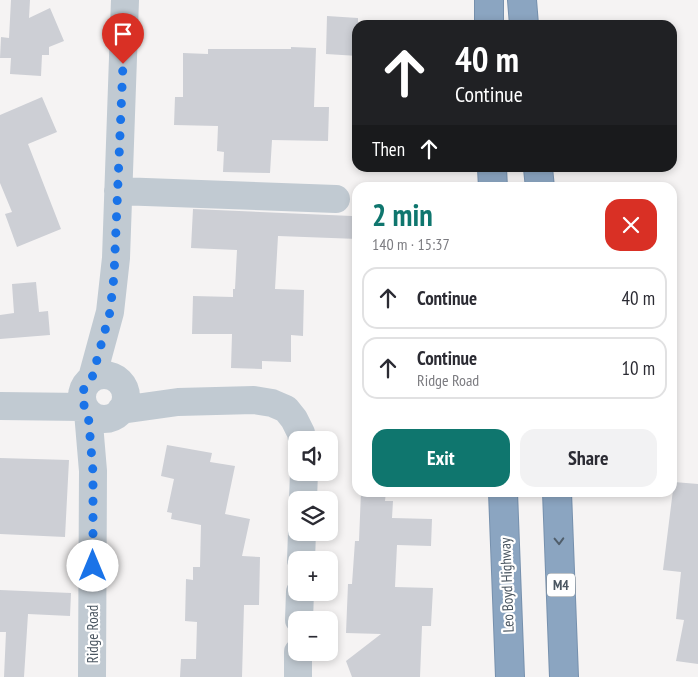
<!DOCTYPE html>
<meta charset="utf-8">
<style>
body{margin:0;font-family:"PT Sans Narrow",sans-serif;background:#f2f2f3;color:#2b2b33;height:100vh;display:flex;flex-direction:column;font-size:19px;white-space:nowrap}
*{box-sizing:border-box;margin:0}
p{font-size:16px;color:#7c7c81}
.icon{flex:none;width:28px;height:28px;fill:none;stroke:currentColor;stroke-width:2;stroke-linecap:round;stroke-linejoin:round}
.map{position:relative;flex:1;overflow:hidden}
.panel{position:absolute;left:352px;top:182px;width:325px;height:315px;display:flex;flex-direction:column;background:#fff;border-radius:15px;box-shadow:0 2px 8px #0003}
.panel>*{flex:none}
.banner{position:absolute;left:352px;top:20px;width:325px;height:152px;border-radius:15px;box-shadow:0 2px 8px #0003;background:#202124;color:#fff;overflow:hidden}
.tools{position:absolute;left:288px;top:431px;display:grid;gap:10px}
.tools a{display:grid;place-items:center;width:50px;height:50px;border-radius:10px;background:#fff;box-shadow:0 2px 8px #0003;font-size:25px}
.pin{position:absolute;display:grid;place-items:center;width:42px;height:42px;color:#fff;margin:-51px -21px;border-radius:50% 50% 50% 0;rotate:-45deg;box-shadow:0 0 5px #0007}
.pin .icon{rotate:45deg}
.me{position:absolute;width:55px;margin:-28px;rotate:0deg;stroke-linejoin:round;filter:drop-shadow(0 0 4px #0008)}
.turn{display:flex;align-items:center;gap:18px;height:105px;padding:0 20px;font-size:22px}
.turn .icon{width:65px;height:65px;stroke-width:2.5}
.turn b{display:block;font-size:35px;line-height:42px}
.then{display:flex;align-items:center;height:48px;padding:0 20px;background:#0003;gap:10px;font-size:19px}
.round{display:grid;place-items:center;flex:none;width:52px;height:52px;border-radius:15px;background:#f2f2f3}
.headline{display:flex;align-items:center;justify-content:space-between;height:85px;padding:0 20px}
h1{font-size:30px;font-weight:800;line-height:38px;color:#0f766e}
.cta{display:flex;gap:10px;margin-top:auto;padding:10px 20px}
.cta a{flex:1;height:58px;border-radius:15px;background:#0f766e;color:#fff;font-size:20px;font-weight:800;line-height:58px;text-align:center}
.cta a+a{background:#f2f2f3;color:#2b2b33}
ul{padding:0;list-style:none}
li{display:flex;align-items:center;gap:15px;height:62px;margin:0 10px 8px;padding:0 10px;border:2px solid #e1e1e2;border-radius:15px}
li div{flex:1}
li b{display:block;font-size:19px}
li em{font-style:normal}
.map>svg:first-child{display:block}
.building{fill:#cdcfd5}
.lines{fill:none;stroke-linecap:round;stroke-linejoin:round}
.highway-casing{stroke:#7690ad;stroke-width:30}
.minor{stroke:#c1cad2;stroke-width:28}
.highway{stroke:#8ba5c1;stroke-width:28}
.oneway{stroke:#505e6b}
.route{stroke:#1a73e8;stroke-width:9;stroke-dasharray:0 16.2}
.labels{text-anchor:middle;stroke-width:4.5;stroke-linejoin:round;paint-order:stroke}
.shield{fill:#fff;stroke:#808990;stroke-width:1}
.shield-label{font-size:14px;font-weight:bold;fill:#4a5661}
.street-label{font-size:15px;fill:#4a5661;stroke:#fff}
</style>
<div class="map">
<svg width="698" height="677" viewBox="0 0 698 677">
<rect width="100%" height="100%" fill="#f5f3f3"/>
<path class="building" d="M11,0H30L29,18L50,8L64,41L49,47V55H42L41,76L10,74L11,58H0L1,37L9,38Z
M327,16L358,18V56L326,54Z
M291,47L316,48L314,107H329L328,141L272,140L270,173L223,172L224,152L217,151L218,126L174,125L175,97H183V53L208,54V49H291Z
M42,97L57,132L28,144L61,229L17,247L5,214L12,212L0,183V115Z
M193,209L352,216V220H358V239L278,236L275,289L304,290L303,336L291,335V362L262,361V369L231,368L232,334H192L193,296L233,297V289H235L237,250L191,248Z
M36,282L39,312L48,311L50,335L0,339V315L14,313L12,284Z
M167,445L212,453L210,462L235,466L225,514L250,519L242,556L260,557L259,605H244L242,677H180L181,659H196L197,622L185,621L186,579L193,580V567H200L201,525L171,519L172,513L167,512L174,479L161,476Z
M0,458L69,460L65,537L0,534Z
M674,482L698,484V664L676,661L684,620L676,619L681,572L663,570Z
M361,492H386L385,501H393L392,518L432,519L431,546L397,545L395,587L433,588L431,626H422L420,677H352L346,661L381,634L346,633L348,584H352L355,541H359Z
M0,590L71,593L70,616L28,614L24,677H4L6,632H0Z"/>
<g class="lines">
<g class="highway-casing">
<path id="highway" d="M489,0V25
M522,0L524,25
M492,168L493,188
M538,168L540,188
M503,492L510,677
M557,492L564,677"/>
</g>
<path class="minor" d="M118,191L336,199
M82 397a22 22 0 1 1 44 0a22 22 0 1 1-44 0Z
M92,378L110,312L116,258L125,0
M0,406L84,407
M121,410L178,402L254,400L272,403L286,409L294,419L301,433L302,440
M88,412L93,471L92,677
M303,500L304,472
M301,560L302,532
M299,620L300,592
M298,677V652"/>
<use href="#highway" class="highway"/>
</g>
<defs><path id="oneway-chevron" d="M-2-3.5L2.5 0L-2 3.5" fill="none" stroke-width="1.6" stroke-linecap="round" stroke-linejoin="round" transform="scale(1.25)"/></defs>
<use class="oneway" href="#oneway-chevron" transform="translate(559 541) rotate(88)"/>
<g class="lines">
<path class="route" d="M93,566V472L88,412C79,400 81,388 92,378L110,312L114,276L123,64"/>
</g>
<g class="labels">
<rect class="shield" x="547" y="573.5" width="28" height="23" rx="4"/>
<g class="shield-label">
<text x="561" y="590">M4</text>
</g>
<g class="street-label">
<text transform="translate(507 585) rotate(-92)" y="5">Leo Boyd Highway</text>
<text transform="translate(93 634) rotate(-90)" y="5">Ridge Road</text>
</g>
</g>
</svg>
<div class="tools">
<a><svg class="icon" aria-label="sound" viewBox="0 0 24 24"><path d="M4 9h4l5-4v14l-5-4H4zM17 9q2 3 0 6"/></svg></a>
<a><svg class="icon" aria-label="layers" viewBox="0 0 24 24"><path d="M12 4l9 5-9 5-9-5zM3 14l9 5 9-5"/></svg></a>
<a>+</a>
<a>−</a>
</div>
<div class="pin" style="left:123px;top:64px;background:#d93025"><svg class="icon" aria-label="arrive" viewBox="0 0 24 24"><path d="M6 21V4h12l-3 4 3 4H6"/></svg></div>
<svg class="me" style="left:93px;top:566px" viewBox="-20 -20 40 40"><circle r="19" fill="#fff"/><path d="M0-13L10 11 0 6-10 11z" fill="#1a73e8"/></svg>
<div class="banner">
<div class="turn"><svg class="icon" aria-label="ahead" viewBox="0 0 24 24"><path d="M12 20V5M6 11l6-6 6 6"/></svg><div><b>40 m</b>Continue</div></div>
<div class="then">Then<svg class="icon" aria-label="ahead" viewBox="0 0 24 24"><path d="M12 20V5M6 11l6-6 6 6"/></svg></div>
</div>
<section class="panel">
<div class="headline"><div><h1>2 min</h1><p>140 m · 15:37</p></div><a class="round" style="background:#d93025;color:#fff"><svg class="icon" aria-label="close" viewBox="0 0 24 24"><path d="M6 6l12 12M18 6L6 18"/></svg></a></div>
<ul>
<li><svg class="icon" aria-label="ahead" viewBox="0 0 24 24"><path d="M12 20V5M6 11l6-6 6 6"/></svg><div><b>Continue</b></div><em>40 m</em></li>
<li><svg class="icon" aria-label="ahead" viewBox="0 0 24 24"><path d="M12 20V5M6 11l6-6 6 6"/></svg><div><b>Continue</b><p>Ridge Road</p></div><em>10 m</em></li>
</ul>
<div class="cta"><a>Exit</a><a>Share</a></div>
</section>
</div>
